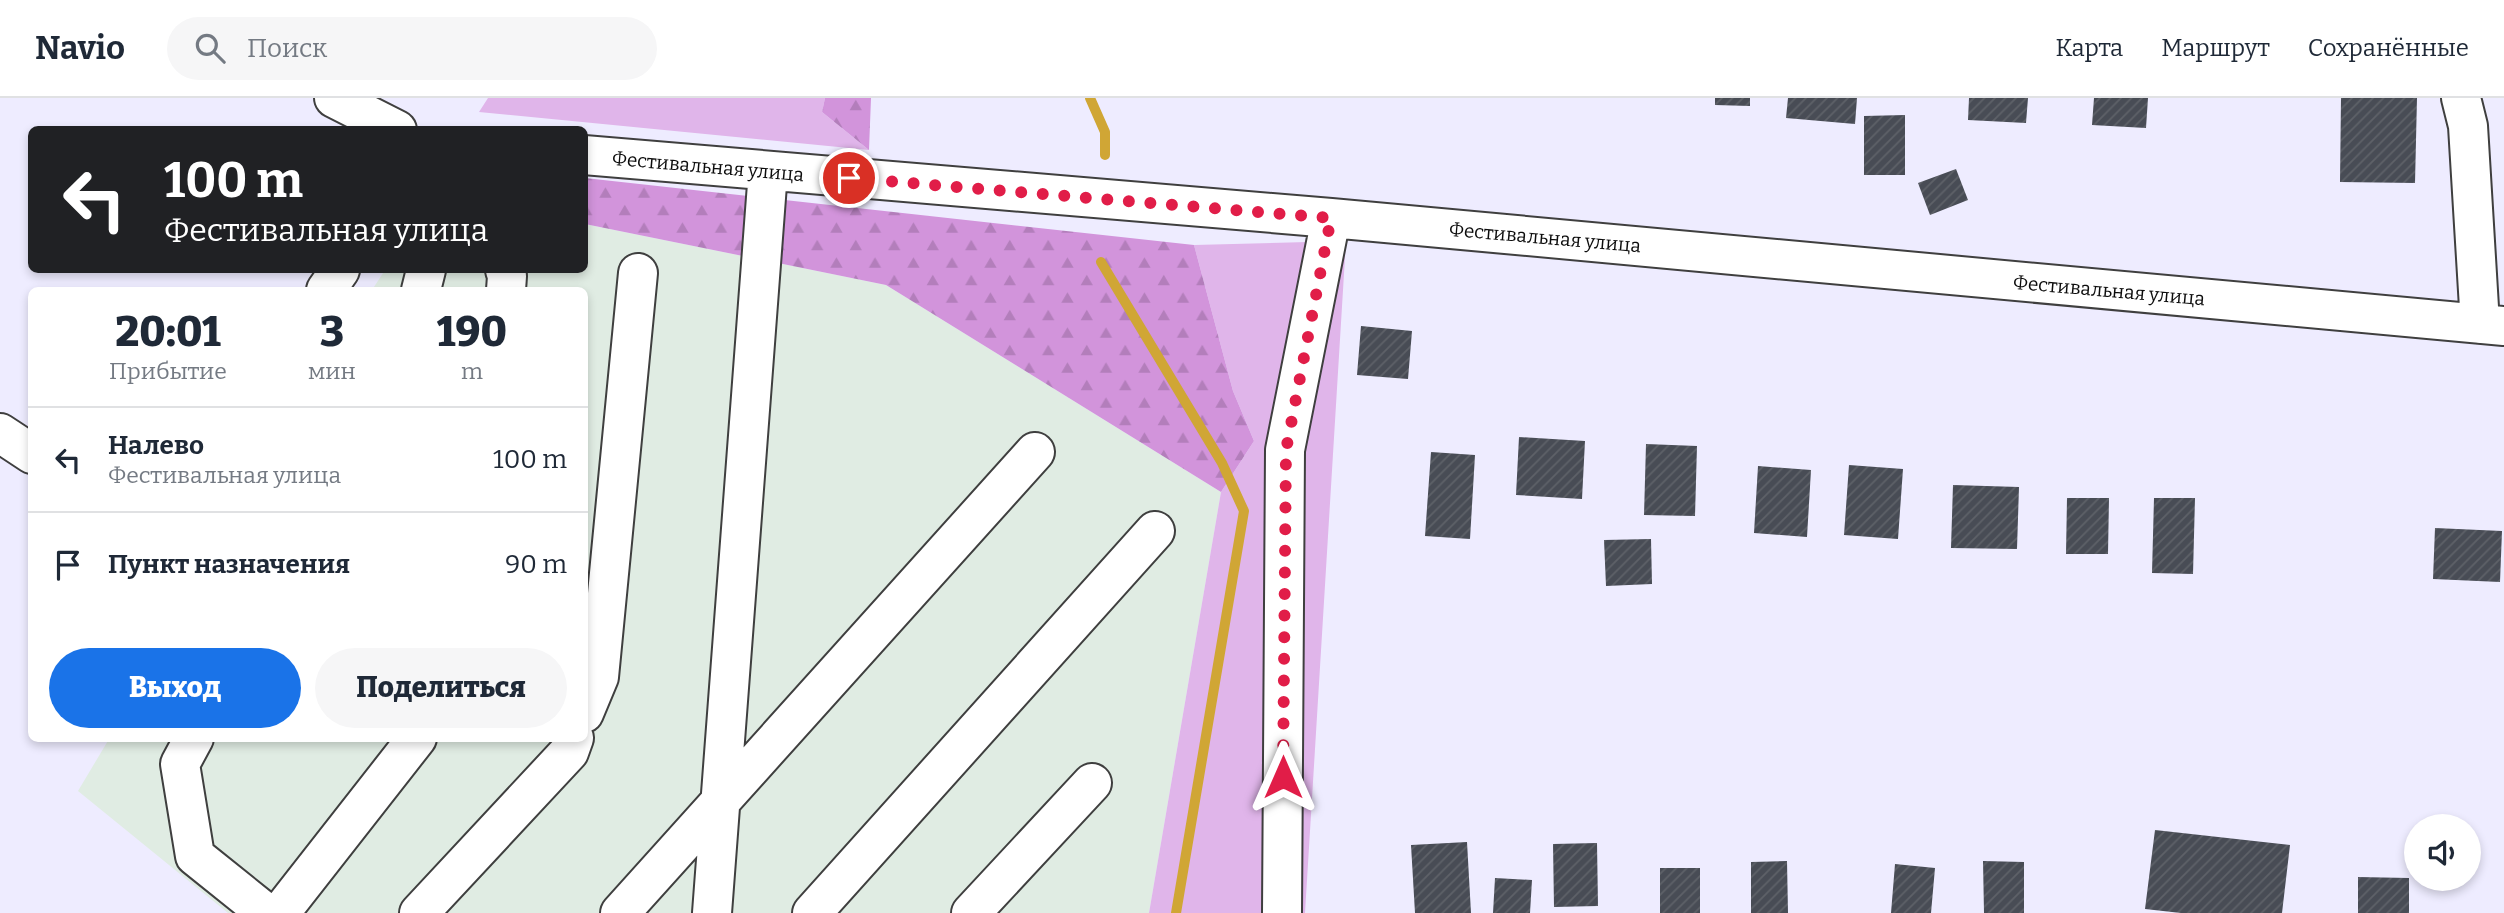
<!DOCTYPE html>
<html lang="ru">
<meta charset="utf-8">
<style>
body{margin:0;font-family:Bitter,serif;background:#f6f6f7;color:#1f2937;height:100vh;display:flex;flex-direction:column;font-size:26px;white-space:nowrap}
*{box-sizing:border-box;margin:0}
p{font-size:23px;color:#747a83}
.icon{flex:none;width:38px;height:38px;fill:none;stroke:currentColor;stroke-width:2;stroke-linecap:round;stroke-linejoin:round}
.map{position:relative;flex:1;overflow:hidden}
.side{position:absolute;left:28px;top:189px;width:560px;height:455px;display:flex;flex-direction:column;background:#fff;border-radius:10px;box-shadow:0 4px 10px #0003}
.side>*{flex:none}
.hud{position:absolute;left:28px;top:28px;width:560px;height:147px;border-radius:10px;box-shadow:0 4px 10px #0003;background:#202124;color:#fff;overflow:hidden}
.buttons{position:absolute;left:2404px;top:716px;display:grid;gap:14px}
.buttons a{display:grid;place-items:center;width:77px;height:77px;border-radius:50%;background:#fff;box-shadow:0 4px 10px #0003;font-size:35px}
.pin{position:absolute;display:grid;place-items:center;width:60px;height:60px;color:#fff;margin:-30px;border:4px solid #fff;border-radius:50%;box-shadow:0 2px 7px #0007}
.me{position:absolute;width:77px;margin:-38px;rotate:0deg;stroke-linejoin:round;filter:drop-shadow(0 0 5px #0008)}
.turn{display:flex;align-items:center;gap:24px;height:147px;padding:0 21px;font-size:32px}
.turn .icon{width:91px;height:91px;stroke-width:2.5}
.turn b{display:block;font-size:49px;line-height:60px}
.eta{display:flex;justify-content:space-evenly;align-items:center;height:119px;text-align:center}
.eta b{font-size:42px;font-weight:800;line-height:49px}
.cta{display:flex;gap:14px;margin-top:auto;padding:14px 21px}
.cta a{flex:1;height:80px;border-radius:42px;background:#1a73e8;color:#fff;font-size:28px;font-weight:800;line-height:80px;text-align:center}
.cta a+a{background:#f6f6f7;color:#1f2937}
ul{padding:0;list-style:none}
li{display:flex;align-items:center;gap:21px;height:105px;padding:0 21px;border-top:2px solid #e0e1e3}
li div{flex:1}
li b{display:block;font-size:26px}
li em{font-style:normal}
header{display:flex;align-items:center;gap:42px;box-sizing:border-box;height:98px;padding:0 35px;background:#fff;border-bottom:2px solid #e0e1e3}
header strong{font-size:33px}
nav{display:flex;gap:38px;margin-inline-start:auto;font-size:24px}
.search{width:490px;height:63px;background:#f6f6f7;display:flex;align-items:center;gap:18px;box-sizing:border-box;padding:0 24px;border-radius:38px;color:#747a83;font-size:26px}
.map>svg:first-child{display:block}
.industrial{fill:#e0ece3}
.grass{fill:#e0b5ea}
.forest{fill:url(#forest-firs)}
.lines{fill:none;stroke-linecap:round;stroke-linejoin:round}
.stream{stroke:#d0a635;stroke-width:10}
.building{fill:url(#building-hatch)}
.minor-casing{stroke:#3f3f3f;stroke-width:42}
.minor{stroke:#fff;stroke-width:38}
.route{stroke:#e11d48;stroke-width:12;stroke-dasharray:0 21.6}
.labels{text-anchor:middle;stroke-width:7;stroke-linejoin:round;paint-order:stroke}
.street-label{font-size:19px;fill:#0c0c0c;stroke:#fff}
</style>
<header>
<strong>Navio</strong>
<div class="search"><svg class="icon" aria-label="search" viewBox="0 0 24 24"><circle cx="10" cy="10" r="6"/><path d="M15 15l6 6"/></svg>Поиск</div>
<nav><a>Карта</a><a>Маршрут</a><a>Сохранённые</a></nav>
</header>
<div class="map">
<svg width="2504" height="815" viewBox="0 0 2504 815">
<defs>
<pattern id="forest-firs" width="22" height="20" patternUnits="userSpaceOnUse" patternTransform="scale(1.75)"><rect width="22" height="20" fill="#d294db"/><path d="M5 1l3.5 6h-7zM16 11l3.5 6h-7z" fill="#b37ebb"/></pattern>
<pattern id="building-hatch" width="6" height="6" patternUnits="userSpaceOnUse" patternTransform="scale(1.75)"><rect width="6" height="6" fill="#484c55"/><path d="M-1 1l2-2M0 6l6-6M5 7l2-2" fill="none" stroke="#5e6168"/></pattern>
</defs>
<rect width="100%" height="100%" fill="#eeecff"/>
<path class="industrial" d="M585,126L886,187L1221,394L1149,815H228L78,693L109,641L584,640V192H372L385,172H584Z"/>
<path class="grass" d="M488,0H825L822,14L869,52L479,14Z
M1346,143L1305,815H1149L1221,394L1254,343L1233,293L1194,147Z"/>
<path class="forest" d="M825,0H871L869,52L822,14Z
M585,80L1194,147L1233,293L1254,343L1221,394L886,187L585,126Z"/>
<g class="lines">
<path class="stream" d="M1090,0L1105,34V57
M1101,164L1222,365L1244,413L1176,815"/>
</g>
<path class="building" d="M1715,0H1750V8L1715,7Z
M1788,0H1857L1855,26L1786,20Z
M1969,0H2028L2026,25L1968,22Z
M2094,0H2148L2146,30L2092,27Z
M2341,0H2417L2415,85L2340,84Z
M1905,17V77H1864V18Z
M1956,71L1968,102L1930,117L1918,85Z
M1361,228L1412,233L1408,281L1357,277Z
M1519,339L1585,343L1582,401L1516,397Z
M1646,346L1697,348L1695,418L1644,417Z
M1431,354L1475,357L1470,441L1425,438Z
M1849,367L1903,371L1898,441L1844,437Z
M1758,368L1811,372L1807,439L1754,435Z
M1953,387L2019,389L2017,451L1951,450Z
M2067,400H2109L2108,456H2066Z
M2154,400H2195L2193,476L2152,475Z
M2435,430L2502,433L2500,484L2433,481Z
M1651,441L1652,486L1606,488L1604,442Z
M2155,732L2290,747L2282,815H2181L2145,811Z
M1467,744L1471,815H1415L1411,747Z
M1597,745L1598,808L1554,809L1553,746Z
M1787,763L1788,815H1751V764Z
M1983,763L2024,764V815H1984Z
M1895,766L1935,770L1931,815H1891Z
M1660,770H1700V815H1660Z
M2358,779L2409,780V815H2358Z
M1495,780L1532,782L1530,815H1493Z"/>
<g class="lines">
<g class="minor-casing">
<path id="minor" d="M334,0L397,32
M2461,0L2468,28L2480,226
M584,57L1331,120L2504,228
M505,172L507,178L506,192
M326,192L340,172
M421,192L426,172
M0,335L32,356
M584,615L599,579L638,175
M194,640L180,666L195,758L266,815
M280,815L417,640
M419,815L569,654L574,640
M620,815L1035,354
M712,815L768,73
M812,815L1155,433
M971,815L1092,685
M1282,815L1285,352L1331,120"/>
</g>
<use href="#minor" class="minor"/>
</g>
<g class="lines">
<path class="route" d="M849,80L1331,120L1286,352L1283,679"/>
</g>
<g class="labels">
<g class="street-label">
<text transform="translate(708 68) rotate(5)" y="7">Фестивальная улица</text>
<text transform="translate(1545 139) rotate(5)" y="7">Фестивальная улица</text>
<text transform="translate(2109 192) rotate(5)" y="7">Фестивальная улица</text>
</g>
</g>
</svg>
<div class="buttons">
<a><svg class="icon" aria-label="sound" viewBox="0 0 24 24"><path d="M4 9h4l5-4v14l-5-4H4zM17 9q2 3 0 6"/></svg></a>
</div>
<div class="pin" style="left:849px;top:80px;background:#d93025"><svg class="icon" aria-label="arrive" viewBox="0 0 24 24"><path d="M6 21V4h12l-3 4 3 4H6"/></svg></div>
<svg class="me" style="left:1283px;top:679px" viewBox="-20 -20 40 40"><path d="M0-17L14 15 0 8-14 15z" fill="#e11d48" stroke="#fff" stroke-width="4"/></svg>
<div class="hud">
<div class="turn"><svg class="icon" aria-label="left" viewBox="0 0 24 24"><path d="M17 20v-9H6M10 6l-5 5 5 5"/></svg><div><b>100 m</b>Фестивальная улица</div></div>
</div>
<section class="side">
<div class="eta">
<div><b>20:01</b><p>Прибытие</p></div>
<div><b>3</b><p>мин</p></div>
<div><b>190</b><p>m</p></div>
</div>
<ul>
<li><svg class="icon" aria-label="left" viewBox="0 0 24 24"><path d="M17 20v-9H6M10 6l-5 5 5 5"/></svg><div><b>Налево</b><p>Фестивальная улица</p></div><em>100 m</em></li>
<li><svg class="icon" aria-label="arrive" viewBox="0 0 24 24"><path d="M6 21V4h12l-3 4 3 4H6"/></svg><div><b>Пункт назначения</b></div><em>90 m</em></li>
</ul>
<div class="cta"><a>Выход</a><a>Поделиться</a></div>
</section>
</div>
